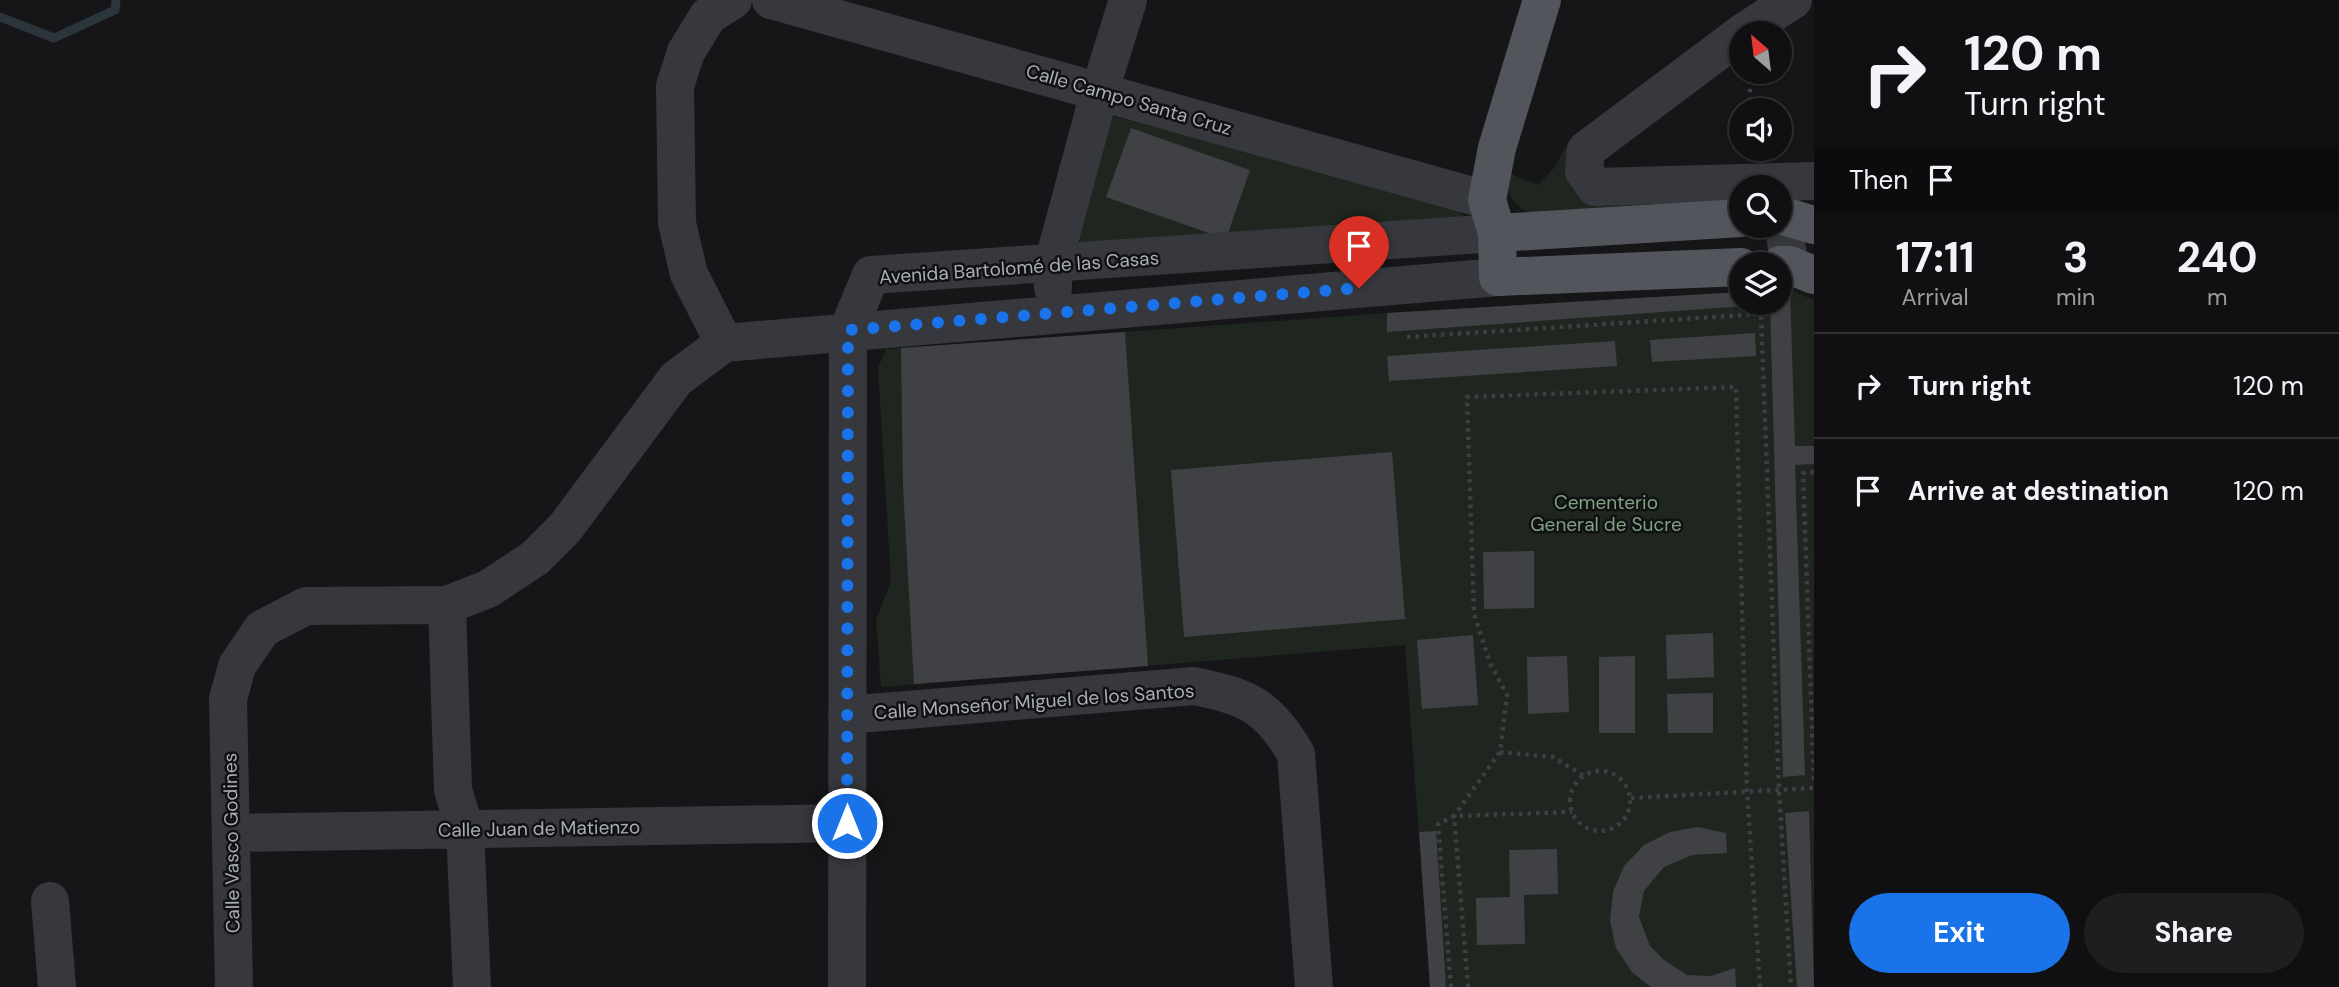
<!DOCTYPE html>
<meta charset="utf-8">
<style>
body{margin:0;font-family:"DM Sans",sans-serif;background:#1e1e20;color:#f1f3f6;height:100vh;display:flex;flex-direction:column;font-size:26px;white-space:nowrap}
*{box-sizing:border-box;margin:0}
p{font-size:23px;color:#9c9d9f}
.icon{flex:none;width:38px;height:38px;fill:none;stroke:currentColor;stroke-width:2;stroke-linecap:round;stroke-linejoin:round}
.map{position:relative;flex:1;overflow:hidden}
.drawer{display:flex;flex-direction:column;background:#101012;width:525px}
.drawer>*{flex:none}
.banner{background:#101012;color:#f1f3f6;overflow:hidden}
.needle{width:46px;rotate:332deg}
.tools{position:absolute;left:1729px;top:21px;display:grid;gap:14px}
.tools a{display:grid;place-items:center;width:63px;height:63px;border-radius:50%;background:#101012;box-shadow:0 2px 5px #0004,0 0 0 2px #303032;font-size:35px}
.pin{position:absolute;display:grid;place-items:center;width:60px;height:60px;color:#fff;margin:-72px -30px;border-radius:50% 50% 50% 0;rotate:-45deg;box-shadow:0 0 7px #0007}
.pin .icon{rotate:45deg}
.me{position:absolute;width:77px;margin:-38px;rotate:0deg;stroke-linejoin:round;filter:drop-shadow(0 0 5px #0008)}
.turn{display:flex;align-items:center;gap:24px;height:147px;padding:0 35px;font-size:32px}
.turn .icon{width:91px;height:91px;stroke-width:2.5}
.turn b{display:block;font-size:49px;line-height:60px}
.then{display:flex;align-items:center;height:66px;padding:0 35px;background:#0003;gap:14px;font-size:26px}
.eta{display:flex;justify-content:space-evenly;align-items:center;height:119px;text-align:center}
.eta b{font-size:42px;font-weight:700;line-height:49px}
.cta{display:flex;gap:14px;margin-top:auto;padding:14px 35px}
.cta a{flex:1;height:80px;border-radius:42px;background:#1a73e8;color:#fff;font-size:28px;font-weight:700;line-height:80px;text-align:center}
.cta a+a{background:#1e1e20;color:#f1f3f6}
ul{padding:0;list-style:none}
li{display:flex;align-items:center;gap:21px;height:105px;padding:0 35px;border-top:2px solid #303032}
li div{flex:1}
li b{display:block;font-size:26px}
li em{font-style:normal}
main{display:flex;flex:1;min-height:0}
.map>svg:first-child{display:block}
.green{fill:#1e261f}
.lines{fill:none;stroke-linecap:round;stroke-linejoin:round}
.stream{stroke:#2c353c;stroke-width:9}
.building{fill:#404145}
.path{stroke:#3d3f44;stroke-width:4.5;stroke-dasharray:3.5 5;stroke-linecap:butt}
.minor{stroke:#37383d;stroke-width:38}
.major{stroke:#53555c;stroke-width:38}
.route{stroke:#1a73e8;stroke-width:12;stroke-dasharray:0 21.6}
.labels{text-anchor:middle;stroke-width:5;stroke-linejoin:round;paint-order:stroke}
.street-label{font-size:19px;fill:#a8adb8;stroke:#111113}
.park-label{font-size:19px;fill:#7fa381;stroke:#111113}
</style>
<main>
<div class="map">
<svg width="1814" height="987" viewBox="0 0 1814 987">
<rect width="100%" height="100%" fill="#161618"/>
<path class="green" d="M1111,116L1446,201L1471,221L1087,248L1076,237Z
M1568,143L1567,176L1741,193L1542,217C1514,207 1508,202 1506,172L1538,185L1554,168Z
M1780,290H1790L1814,300V987H1430L1405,645L881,687L876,620L891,581L878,368L886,349L1387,313L1741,292V303H1780Z"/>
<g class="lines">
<path class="stream" d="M0,17L54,38L115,10L116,0"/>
</g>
<path class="building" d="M1131,128L1250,170L1226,239L1106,197Z
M1780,290H1790L1795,446H1814V464L1795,465L1805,775L1783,777L1770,303H1780Z
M1741,292V303L1758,305L1387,332V313Z
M1125,332L1148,666L914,684L903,486L901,348Z
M1755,333L1756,356L1652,362L1650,340Z
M1615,341L1617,366L1389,381L1387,356Z
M1392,452L1405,619L1184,637L1171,470Z
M1534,551V608L1484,609L1483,552Z
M1713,633L1714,677L1667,679L1666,635Z
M1473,635L1478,705L1422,709L1417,640Z
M1567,656L1569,712L1528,714L1527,657Z
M1635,656V733H1599V657Z
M1713,693V733H1668L1667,694Z
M1809,811L1814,987H1797L1785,813Z
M1698,827L1726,833L1727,853L1692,855L1664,867L1644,891L1639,917L1650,946L1664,960L1687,975L1711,976L1735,968L1736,987H1651L1632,972L1616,948L1610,921L1613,892L1624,866L1644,845L1670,832Z
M1436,831L1446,987H1430L1419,832Z
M1557,849L1558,894L1524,895L1525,944L1477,945L1476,898L1510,897L1509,850Z"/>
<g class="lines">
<path class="path" d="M1749,72L1751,110
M1407,337L1761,314L1779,790L1791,987
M1814,472L1803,473L1814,783
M1500,752L1553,757L1584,776
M1570 801a30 30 0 1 1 60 0a30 30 0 1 1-60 0Z
M1631,798L1814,788
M1451,987L1438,824L1454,816L1572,812
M1468,987L1454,816L1500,752L1507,695L1490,663L1474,614L1467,397L1736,387L1747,791L1760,987"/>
<path class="minor" d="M771,0L1487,200
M1742,33L1793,0
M1741,34L1586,150L1584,171L1595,187L1814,181
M1780,190L1789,265
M1053,288V264L1100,90L1128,0
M724,343L689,274L677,223L675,86L686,52L708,16L733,0
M447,605L453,790L465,829L472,987
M847,715L1194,686C1247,697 1268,705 1296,754L1314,987
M231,833L847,823
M50,901L57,987
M234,987L228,699L237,666L262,629L306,606L447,605L488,589L535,558L565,528L676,379L724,343L1498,277
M847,987L848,330L871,275L1497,233"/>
<path class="major" d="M1542,0L1497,148L1487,200L1497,233L1498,277L1741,267
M1780,215L1814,225
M1497,233L1741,218
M1780,265H1789L1814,275"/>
</g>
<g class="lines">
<path class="route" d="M847,823L848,330L1359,288"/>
</g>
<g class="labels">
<g class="street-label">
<text transform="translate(1129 99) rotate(16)" y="7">Calle Campo Santa Cruz</text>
<text transform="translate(1019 267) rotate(-4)" y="7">Avenida Bartolomé de las Casas</text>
<text transform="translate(1034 701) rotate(-4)" y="7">Calle Monseñor Miguel de los Santos</text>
<text transform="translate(539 828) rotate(-1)" y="7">Calle Juan de Matienzo</text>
<text transform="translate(231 843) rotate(-91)" y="7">Calle Vasco Godines</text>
</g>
<g class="park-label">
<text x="1606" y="509">Cementerio<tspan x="1606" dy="22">General de Sucre</tspan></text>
</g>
</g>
</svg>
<div class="tools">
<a><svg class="needle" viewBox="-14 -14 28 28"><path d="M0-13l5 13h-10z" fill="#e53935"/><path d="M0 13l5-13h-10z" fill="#9c9d9f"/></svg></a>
<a><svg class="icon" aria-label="sound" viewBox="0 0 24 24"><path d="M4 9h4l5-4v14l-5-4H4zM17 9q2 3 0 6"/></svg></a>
<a><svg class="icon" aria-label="search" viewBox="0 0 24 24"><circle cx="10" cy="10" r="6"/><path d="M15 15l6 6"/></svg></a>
<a><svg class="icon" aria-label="layers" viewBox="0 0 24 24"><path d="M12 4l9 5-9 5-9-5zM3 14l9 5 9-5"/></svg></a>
</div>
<div class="pin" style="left:1359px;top:288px;background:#d93025"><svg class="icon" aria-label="arrive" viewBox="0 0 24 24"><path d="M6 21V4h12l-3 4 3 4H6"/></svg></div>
<svg class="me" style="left:847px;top:823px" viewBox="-20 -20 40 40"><circle r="17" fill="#1a73e8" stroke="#fff" stroke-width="3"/><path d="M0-11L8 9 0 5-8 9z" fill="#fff"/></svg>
</div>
<section class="drawer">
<div class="banner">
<div class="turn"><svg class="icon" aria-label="right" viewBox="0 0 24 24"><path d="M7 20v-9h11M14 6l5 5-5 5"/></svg><div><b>120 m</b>Turn right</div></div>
<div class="then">Then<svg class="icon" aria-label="arrive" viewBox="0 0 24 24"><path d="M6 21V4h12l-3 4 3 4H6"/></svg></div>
</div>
<div class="eta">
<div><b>17:11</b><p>Arrival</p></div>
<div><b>3</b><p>min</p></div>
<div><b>240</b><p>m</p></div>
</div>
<ul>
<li><svg class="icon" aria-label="right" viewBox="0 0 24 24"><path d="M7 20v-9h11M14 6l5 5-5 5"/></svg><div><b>Turn right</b></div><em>120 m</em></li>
<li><svg class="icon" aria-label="arrive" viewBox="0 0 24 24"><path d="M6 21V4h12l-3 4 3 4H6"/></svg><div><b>Arrive at destination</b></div><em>120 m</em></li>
</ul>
<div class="cta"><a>Exit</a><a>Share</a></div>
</section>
</main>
